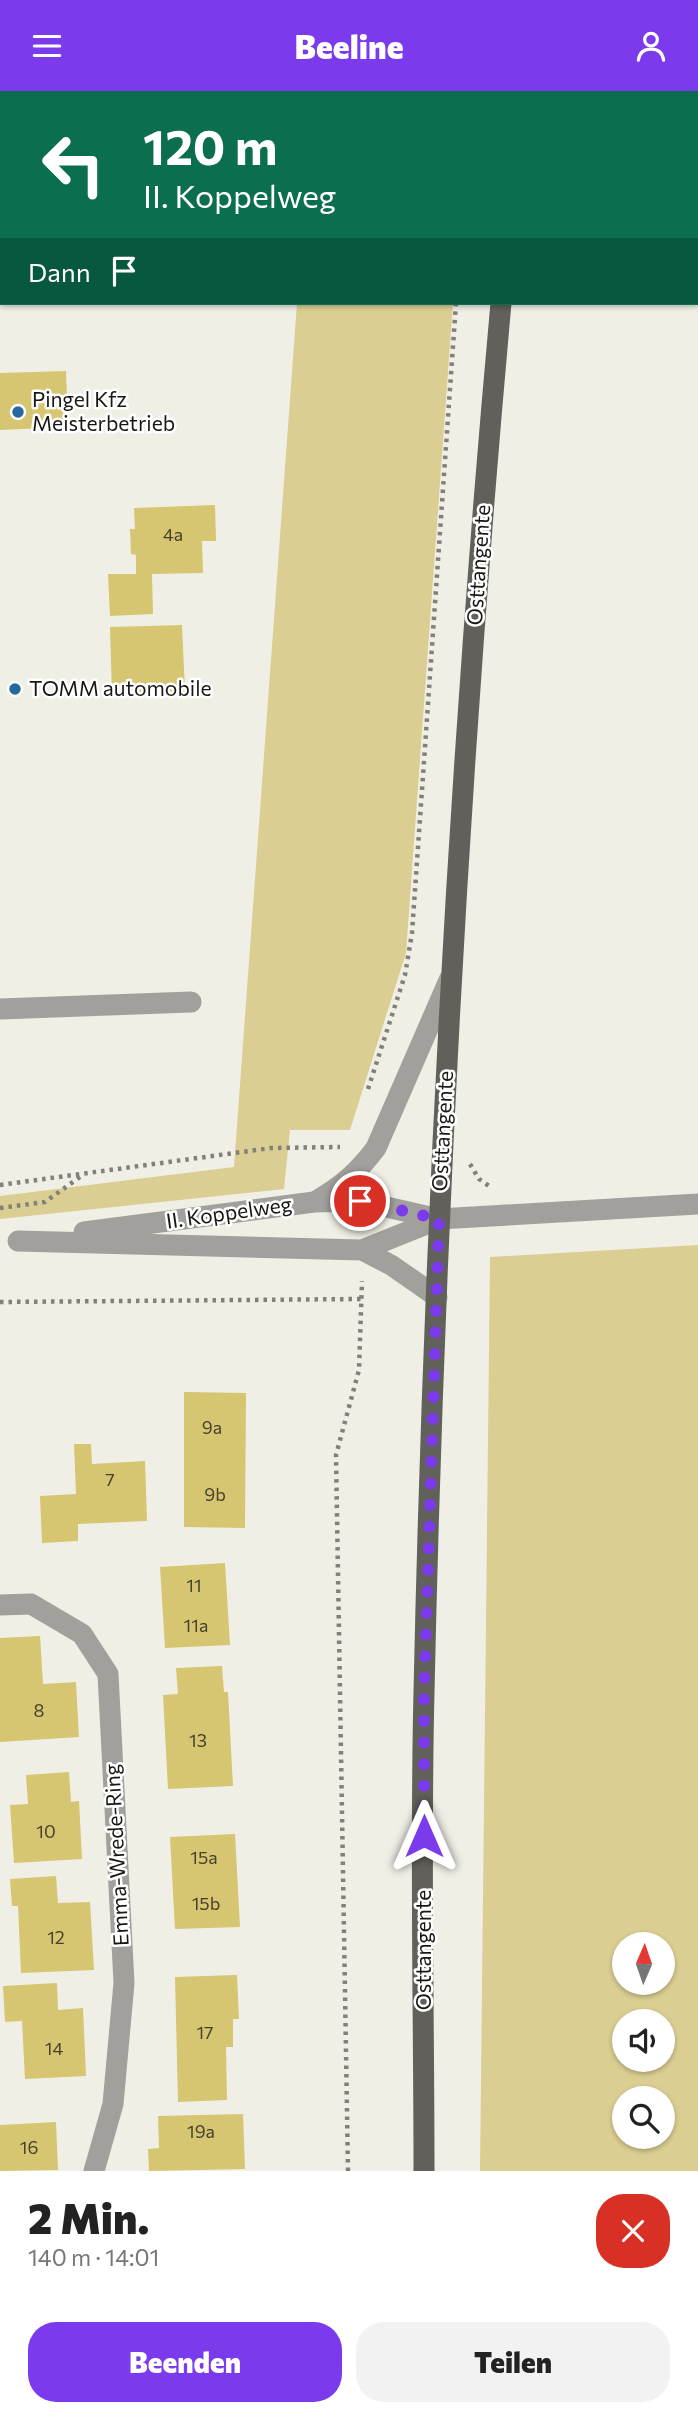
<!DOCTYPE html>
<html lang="de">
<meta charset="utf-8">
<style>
body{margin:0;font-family:Commissioner,sans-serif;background:#f2f2f2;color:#222;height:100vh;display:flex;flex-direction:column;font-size:26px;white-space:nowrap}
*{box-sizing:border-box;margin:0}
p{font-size:23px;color:#767676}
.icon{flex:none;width:38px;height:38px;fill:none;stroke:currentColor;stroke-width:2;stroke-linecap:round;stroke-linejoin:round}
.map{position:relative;height:2080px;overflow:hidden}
.panel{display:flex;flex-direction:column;background:#fff;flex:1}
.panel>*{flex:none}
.hud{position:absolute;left:0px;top:0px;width:698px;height:214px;box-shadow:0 2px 5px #0004;background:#0b6e4f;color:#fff;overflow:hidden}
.needle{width:46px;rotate:2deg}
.buttons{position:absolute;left:612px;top:1841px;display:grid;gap:14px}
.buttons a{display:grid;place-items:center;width:63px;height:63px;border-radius:50%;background:#fff;box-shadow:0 2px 5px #0004;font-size:35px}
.pin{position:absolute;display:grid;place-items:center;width:60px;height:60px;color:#fff;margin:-30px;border:4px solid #fff;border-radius:50%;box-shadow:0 2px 7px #0007}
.me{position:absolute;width:77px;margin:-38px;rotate:0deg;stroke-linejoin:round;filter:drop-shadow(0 0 5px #0008)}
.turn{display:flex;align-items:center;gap:24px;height:147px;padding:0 28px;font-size:32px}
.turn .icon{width:91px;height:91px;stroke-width:2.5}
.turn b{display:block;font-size:49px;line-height:60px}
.then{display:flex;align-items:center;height:66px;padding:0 28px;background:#0003;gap:14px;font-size:26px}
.round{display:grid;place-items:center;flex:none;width:74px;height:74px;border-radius:28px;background:#f2f2f2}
.overview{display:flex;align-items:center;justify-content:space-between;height:119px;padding:0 28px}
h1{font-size:42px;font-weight:800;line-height:52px}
.primary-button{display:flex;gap:14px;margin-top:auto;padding:14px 28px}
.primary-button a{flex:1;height:80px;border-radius:28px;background:#7c3aed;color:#fff;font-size:28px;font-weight:800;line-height:80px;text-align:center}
.primary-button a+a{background:#f2f2f2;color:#222}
header{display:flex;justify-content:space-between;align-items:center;height:91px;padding:0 28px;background:#7c3aed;color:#fff;font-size:32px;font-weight:800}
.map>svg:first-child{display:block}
.green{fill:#dbce92;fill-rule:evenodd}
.building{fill:#d6c571}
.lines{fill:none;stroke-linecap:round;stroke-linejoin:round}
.path{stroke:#81807a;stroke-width:4.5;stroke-dasharray:3.5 5;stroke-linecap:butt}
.minor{stroke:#a1a09c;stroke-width:21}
.major{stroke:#61605a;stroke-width:21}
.route{stroke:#7c3aed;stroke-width:12;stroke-dasharray:0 21.6}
.poi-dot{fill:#26699f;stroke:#fff;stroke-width:2.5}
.labels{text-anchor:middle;stroke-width:5;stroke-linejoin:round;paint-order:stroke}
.number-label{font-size:18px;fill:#48422b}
.poi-label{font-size:21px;fill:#181714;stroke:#fff;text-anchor:start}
.street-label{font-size:21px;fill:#181714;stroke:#fff}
</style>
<header><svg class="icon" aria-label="menu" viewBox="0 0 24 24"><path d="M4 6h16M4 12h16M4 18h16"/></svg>Beeline<svg class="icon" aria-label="person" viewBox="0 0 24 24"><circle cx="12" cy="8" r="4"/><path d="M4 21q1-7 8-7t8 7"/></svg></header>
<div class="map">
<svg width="698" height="2080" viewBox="0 0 698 2080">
<rect width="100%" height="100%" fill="#f0efe6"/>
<path class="green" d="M312,0H470V2Z
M297,212H453L406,862L350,1039H290L284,1098L0,1128V1105L234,1076Z
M698,1154V2080H480L490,1166ZM663,1853V1892H625V1853ZM625,1930H663V1969H625ZM625,2007H663V2046H625Z"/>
<path class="building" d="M66,280L68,336L0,339V282Z
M215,414L216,450H202L203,482L152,483L153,523L110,525L108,483H136V464L131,463L130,438H135L134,417Z
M182,534L185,601L112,604L110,536Z
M184,1301L246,1302L245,1437L184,1436Z
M74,1353H91L92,1373L145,1370L147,1430L78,1433V1450L42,1452L40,1405L76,1403Z
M225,1472L230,1554L165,1557L160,1476Z
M40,1545L43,1593L76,1591L79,1646L0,1651V1547Z
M222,1575L224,1601H228L233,1695L168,1698L163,1604L178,1603L176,1577Z
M69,1681L71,1711L79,1710L82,1768L14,1772L10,1714L28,1713L26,1684Z
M235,1743L240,1836L175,1838L170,1746Z
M56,1785L58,1812L90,1811L94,1879L21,1882L18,1815H12L10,1788Z
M237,1884L239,1928H233V1956H226L227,2009L178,2011L175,1886Z
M57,1892L58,1919L83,1917L86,1985L25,1988L22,1930L5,1931L3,1895Z
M243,2023L245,2078L149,2080L148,2058L159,2057L158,2025Z
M56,2031L58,2079L0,2080V2034Z"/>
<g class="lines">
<path class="path" d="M470,2V0
M368,998L405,884L412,842L456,212
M470,1073L479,1088L492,1097
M0,1094L271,1057L340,1056
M0,1117L45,1111L84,1083
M0,1211L363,1208
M348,2080L336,1364L359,1279L362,1190"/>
<path class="minor" d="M0,918L191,911
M316,1110C342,1095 358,1081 376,1057L450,887
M84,1141L314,1111L360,1110L439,1128
M18,1150L362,1159L439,1128L698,1113
M362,1159L391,1174L437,1206
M0,1514L31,1513L82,1543L108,1583L124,1892L113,2013L94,2080"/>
<path class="major" d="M518,2V0
M424,2080C424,1920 420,1760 424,1601C434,1137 459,674 501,212"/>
</g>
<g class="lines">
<path class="route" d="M360,1110L439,1128L424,1605V1745"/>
</g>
<g class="poi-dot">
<circle cx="18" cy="321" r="7"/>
<circle cx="15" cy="598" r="7"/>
</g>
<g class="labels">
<g class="number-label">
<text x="173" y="450">4a</text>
<text x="212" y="1343">9a</text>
<text x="110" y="1395">7</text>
<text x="215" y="1410">9b</text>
<text x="194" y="1501">11</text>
<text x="196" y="1541">11a</text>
<text x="39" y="1626">8</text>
<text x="198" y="1656">13</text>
<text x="46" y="1747">10</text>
<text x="204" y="1773">15a</text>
<text x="206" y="1819">15b</text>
<text x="56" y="1853">12</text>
<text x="205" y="1948">17</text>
<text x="54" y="1964">14</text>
<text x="201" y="2047">19a</text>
<text x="29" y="2063">16</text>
</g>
<g class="poi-label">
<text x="32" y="316">Pingel Kfz<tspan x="32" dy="24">Meisterbetrieb</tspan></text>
<text x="29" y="605">TOMM automobile</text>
</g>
<g class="street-label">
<text transform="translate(479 474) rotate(-86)" y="7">Osttangente</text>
<text transform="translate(443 1040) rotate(-87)" y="7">Osttangente</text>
<text transform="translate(229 1122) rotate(-8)" y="7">II. Koppelweg</text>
<text transform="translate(117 1764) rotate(-93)" y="7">Emma-Wrede-Ring</text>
<text transform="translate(424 1859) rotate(-90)" y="7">Osttangente</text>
</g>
</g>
</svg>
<div class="buttons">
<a><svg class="needle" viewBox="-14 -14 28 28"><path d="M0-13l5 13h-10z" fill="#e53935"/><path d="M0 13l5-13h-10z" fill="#767676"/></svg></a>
<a><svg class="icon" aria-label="sound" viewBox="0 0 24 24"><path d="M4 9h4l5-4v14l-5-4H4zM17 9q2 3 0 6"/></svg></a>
<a><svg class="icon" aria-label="search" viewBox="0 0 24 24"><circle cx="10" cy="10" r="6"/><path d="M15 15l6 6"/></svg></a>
</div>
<div class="pin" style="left:360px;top:1110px;background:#d93025"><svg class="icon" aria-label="arrive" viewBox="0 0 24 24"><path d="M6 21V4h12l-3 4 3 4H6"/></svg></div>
<svg class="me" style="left:424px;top:1745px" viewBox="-20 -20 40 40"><path d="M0-17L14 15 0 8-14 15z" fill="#7c3aed" stroke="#fff" stroke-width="4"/></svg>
<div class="hud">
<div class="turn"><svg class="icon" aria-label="left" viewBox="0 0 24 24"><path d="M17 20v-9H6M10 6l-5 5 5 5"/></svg><div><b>120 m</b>II. Koppelweg</div></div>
<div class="then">Dann<svg class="icon" aria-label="arrive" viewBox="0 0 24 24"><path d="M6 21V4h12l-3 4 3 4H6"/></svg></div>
</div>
</div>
<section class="panel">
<div class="overview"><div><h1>2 Min.</h1><p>140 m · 14:01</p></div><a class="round" style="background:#d93025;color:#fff"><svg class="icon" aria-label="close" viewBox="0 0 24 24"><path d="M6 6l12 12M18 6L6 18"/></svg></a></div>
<div class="primary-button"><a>Beenden</a><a>Teilen</a></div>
</section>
